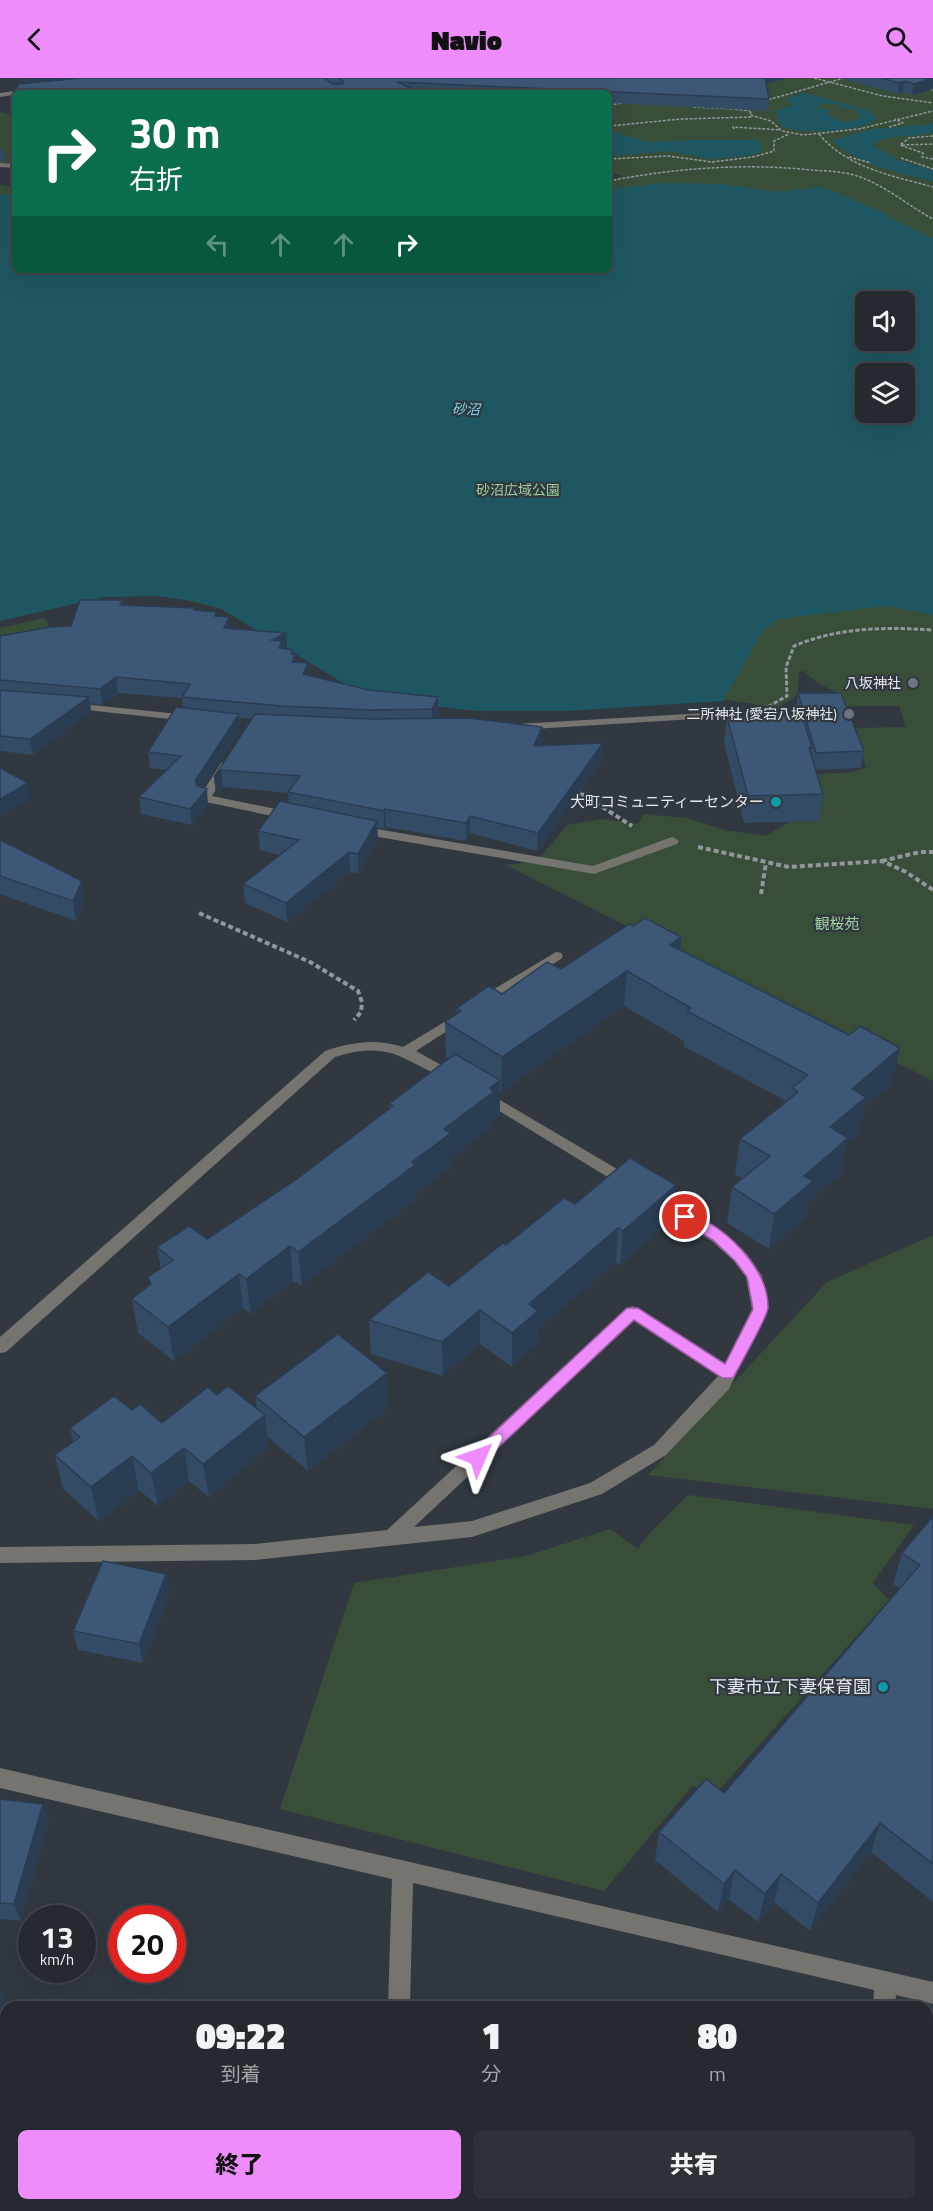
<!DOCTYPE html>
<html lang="ja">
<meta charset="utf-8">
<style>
body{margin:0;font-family:"Titillium Web","Noto Sans JP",sans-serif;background:#2d3238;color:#f1f3f6;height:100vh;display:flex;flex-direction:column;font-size:22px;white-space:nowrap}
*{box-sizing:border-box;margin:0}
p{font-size:20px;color:#a3a7ab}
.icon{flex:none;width:33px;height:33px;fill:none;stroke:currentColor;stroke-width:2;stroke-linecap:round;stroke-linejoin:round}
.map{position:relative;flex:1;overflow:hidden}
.sheet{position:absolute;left:0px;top:1923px;width:933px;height:210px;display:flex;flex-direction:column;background:#252a30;border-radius:18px 18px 0 0;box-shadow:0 6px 24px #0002,0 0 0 2px #42464c}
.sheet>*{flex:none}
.hud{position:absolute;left:12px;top:12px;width:600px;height:183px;border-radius:9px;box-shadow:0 6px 24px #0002,0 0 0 2px #42464c;background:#0b6e4f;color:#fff;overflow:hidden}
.fabs{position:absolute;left:855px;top:213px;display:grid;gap:12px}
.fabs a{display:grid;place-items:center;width:60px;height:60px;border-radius:9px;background:#252a30;box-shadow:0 6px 24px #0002,0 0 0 2px #42464c;font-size:30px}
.speed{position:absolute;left:18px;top:1827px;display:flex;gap:12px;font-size:30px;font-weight:700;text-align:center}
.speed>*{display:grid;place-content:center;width:78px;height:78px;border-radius:50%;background:#252a30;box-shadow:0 6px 24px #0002,0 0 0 2px #42464c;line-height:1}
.speed small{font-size:15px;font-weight:400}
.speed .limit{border:9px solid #d22;background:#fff;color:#111}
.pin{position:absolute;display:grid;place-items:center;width:51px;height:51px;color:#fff;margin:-26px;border:3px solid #fff;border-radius:50%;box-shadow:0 2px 6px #0007}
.me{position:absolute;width:66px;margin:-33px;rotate:47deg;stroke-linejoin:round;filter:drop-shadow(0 0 4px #0008)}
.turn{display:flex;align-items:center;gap:21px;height:126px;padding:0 18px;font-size:27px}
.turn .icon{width:78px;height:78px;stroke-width:2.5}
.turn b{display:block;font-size:42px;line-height:51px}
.lanes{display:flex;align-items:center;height:57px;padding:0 18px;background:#0003;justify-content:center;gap:30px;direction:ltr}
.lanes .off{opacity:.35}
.eta{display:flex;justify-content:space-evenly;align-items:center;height:102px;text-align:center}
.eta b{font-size:36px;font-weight:800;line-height:42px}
.button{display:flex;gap:12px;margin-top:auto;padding:12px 18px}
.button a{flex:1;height:69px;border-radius:9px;background:#ed8cfa;color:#111;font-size:24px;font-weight:800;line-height:69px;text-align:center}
.button a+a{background:#2d3238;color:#f1f3f6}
header{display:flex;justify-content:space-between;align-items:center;height:78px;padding:0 18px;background:#ed8cfa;color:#111;font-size:27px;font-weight:800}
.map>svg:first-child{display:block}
.green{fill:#394e39;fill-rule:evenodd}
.water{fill:#1e5761;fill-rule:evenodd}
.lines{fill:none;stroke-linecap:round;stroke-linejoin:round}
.path-far2{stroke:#91979d;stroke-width:1.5;stroke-dasharray:3 1.5;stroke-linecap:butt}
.path-far1{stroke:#91979d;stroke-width:3;stroke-dasharray:4.5 2;stroke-linecap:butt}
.path{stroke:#91979d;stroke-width:4;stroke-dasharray:5 3;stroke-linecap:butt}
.minor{fill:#75746f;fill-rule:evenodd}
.wall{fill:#344b65}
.shaded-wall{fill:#2b3d53}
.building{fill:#3d5776;stroke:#2b3d53;stroke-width:1.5}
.route{fill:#ed8cfa;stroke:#9a5ba2;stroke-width:1.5}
.worship-dot{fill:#6b7280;stroke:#313840;stroke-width:2}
.culture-dot{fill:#0f9aa8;stroke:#313840;stroke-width:2}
.labels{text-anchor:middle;stroke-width:4.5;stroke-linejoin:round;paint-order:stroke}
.far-water-label{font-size:14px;font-style:italic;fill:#7ad4e7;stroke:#313840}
.far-park-label{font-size:14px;fill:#9dd09c;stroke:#313840}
.far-poi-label{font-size:14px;fill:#e4e8ed;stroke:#313840;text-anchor:end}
.poi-label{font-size:15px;fill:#e4e8ed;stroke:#313840;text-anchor:end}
.park-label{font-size:15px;fill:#9dd09c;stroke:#313840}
.near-poi-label{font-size:18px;fill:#e4e8ed;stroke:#313840;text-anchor:end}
</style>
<header><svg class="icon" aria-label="back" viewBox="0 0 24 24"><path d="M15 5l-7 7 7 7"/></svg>Navio<svg class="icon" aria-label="search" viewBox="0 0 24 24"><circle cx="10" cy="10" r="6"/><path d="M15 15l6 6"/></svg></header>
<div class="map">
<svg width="933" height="2133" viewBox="0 0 933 2133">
<rect width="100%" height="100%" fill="#313840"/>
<path class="green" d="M326,0H933V1003L506,787L537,783L567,747L602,741L638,746L644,736L687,740L725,752L765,758L789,744L808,697L853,694L866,689L858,665L847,650L906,649L899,628H842L841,616L821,607L805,595L806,593L799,594L797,617L778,630L728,622L564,633L460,631L350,609L222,531L178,520L141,516L103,519L0,543V107L15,109V192H609V102L623,98L609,94V15H347ZM866,224H904V262H866ZM866,296H904V334H866Z
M0,34L10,36L9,39L15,38V86L0,85Z
M44,540L48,546V551L0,572V550Z
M933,1157V1431L648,1397L827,1204Z
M688,1417L914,1447L873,1505L889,1522L711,1721L693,1707L604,1813L280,1731L354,1505L526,1478L610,1451L638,1471L647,1458Z"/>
<path class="water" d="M805,15L867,32L877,40C863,54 799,57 781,48L775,33L793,27L785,20ZM834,25L841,30L855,31L861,38C852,47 837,44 828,36L832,32L815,30L822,26Z
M933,46V55L887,60L872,67L898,82L933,92V103C902,96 855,86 832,62L872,51Z
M609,52L647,64L691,62H753L760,64L761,73L754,77L708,81L670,73L612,78H609Z
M664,105L723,106L776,114L822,109L887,136L886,138L933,160V537L886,528L777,541L763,553L723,623L564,633H477L423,627L350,609L222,531L193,523L157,518L103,519L0,543V117H15V192H609V111ZM866,224H904V262H866ZM866,296H904V334H866Z"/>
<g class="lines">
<path class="path-far2" d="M814,0L883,18L933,25
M930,11L933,12
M764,23L844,0
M609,27L623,25
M693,29L737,31
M752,29L750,37L771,43L782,53L803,57L859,51L933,33
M735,31L750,33
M609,48L681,41L752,39
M889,49L903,45L895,41
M734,51L733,49L781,52
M819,56C847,90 893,98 933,109
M933,58L909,60L900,67L923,75L922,79L933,81
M902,67L933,66
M849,79L871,85
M901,80L933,91
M609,81L668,78L712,84L753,79L774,73V63L789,56
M609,103C676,90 744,85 811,92C826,93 842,93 857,98C885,107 907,127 933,141"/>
<path class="path-far1" d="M751,638L787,618L786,589L794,568C839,549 885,549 933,552
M579,709L580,715L584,718"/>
<path class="path" d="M582,716L632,748
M698,769L789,789L882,783L906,794L933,812
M882,783L920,774H933
M761,816L766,785
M199,835L310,884L358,913L362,924L361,934L354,942"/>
<path class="minor" d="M35,10L37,13L0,19V15Z
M0,85L15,86V90L0,89Z
M72,625L188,637L194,640L188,643L68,630V626Z
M722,634L726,635V639L517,652L511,649L517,646Z
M225,684L231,688L212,718L295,735V741L291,742L201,723L199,720L221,685Z
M359,748L593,788L669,760L673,759L679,763L677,766L594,796L355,755L353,752L355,749Z
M556,874L561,875L563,878L561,881L486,928H476L474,925L476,922Z
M461,934L466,935L468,938L466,941L416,973L459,997L461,1000L459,1003C449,1006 406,979 391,975C371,970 354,973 335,979L6,1274L0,1275V1259L325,973C352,964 375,960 403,969Z
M483,1012L634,1101L637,1105L634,1109H624L478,1020L476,1017Z
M658,1116L724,1155L746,1175L762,1198L768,1231L729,1311L666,1377L602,1416L472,1459L255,1482L0,1485V1469L255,1466L387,1452L627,1230L633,1228L725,1285L752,1231L746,1199L734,1183L712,1163L653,1126L650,1122L653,1118ZM634,1243L718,1298L654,1367L590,1405L472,1443L414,1449Z
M0,1690L933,1904V1926L896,1917L895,1929H873L874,1912L413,1805L410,1929H388L392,1801L0,1710Z
M382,2127H406V2133H382Z
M461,2127H506L509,2133H464Z
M871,2127H895V2133H871Z"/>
</g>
<path class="wall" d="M20,0H787L766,6L769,21L768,33L609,25V15H15V43H11L9,31L18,6H21Z
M839,0H933V11L912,17L903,14L898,16Z
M0,70L4,73L6,83H0Z
M122,522L123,527L195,532L217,538L230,551L287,570L285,571L293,576L296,584L309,597L369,612L438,619V635L436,640L602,683L537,773L470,755L466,763L386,749L384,751L377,749L378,762L358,795L350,794L287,844L245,825L243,806L280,777L260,772L258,753L289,725L288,715L223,709L216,716L214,699L251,641L239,640L240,652L203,710L208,727L192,747L141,736L139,719L166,692L150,690L148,674L183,630L182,620L118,615L102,627L90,625L91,634L33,677L0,673V558L71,548Z
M798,615L864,673L861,690L816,692L823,716L819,743L744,745L724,665L727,639L797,637L796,632Z
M0,762L82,803L85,822L76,843L0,816Z
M633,848L681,859L680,872L892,1005L864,1029L859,1054L847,1064L841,1096L809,1123L807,1138L769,1171L727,1145L732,1109L743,1101L735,1096L740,1061L786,1023L683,968L684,963L624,928L501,1014L500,1013V1037L493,1042V1048L451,1080V1089L416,1116V1121L302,1208L293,1203L251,1236L243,1230L174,1283L138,1255L132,1221L150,1208L148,1199L161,1191L157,1169L207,1161L297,1101L389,1031V1026L449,981L446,979L445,944L457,936V930L502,916L561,891Z
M676,1107L672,1142L620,1187L616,1184L538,1251L537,1267L512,1289L480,1266L443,1298L371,1276L369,1242L449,1208L575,1126Z
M217,1317L257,1330L255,1318L389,1329L308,1393L267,1358L269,1370L209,1419L189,1403L158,1428L139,1412L99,1443L63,1411L55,1377L73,1364L70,1350L162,1345Z
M933,1438V1824L871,1774L810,1853L774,1824L758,1844L729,1821L718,1834L655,1782L659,1754L724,1715L900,1511L893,1506L902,1475Z
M170,1515L143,1585L78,1572L73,1553Z
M0,1721L43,1726L49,1743L21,1843L0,1841Z"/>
<path class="shaded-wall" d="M20,0H109L21,10Z
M764,0H787L763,7Z
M933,0V11L912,17L914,6Z
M904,3L903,14L898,16L899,5Z
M229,539L231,554L224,550Z
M286,555L287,570L283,572V579L272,562Z
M293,572V580L295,576L296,592L293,599L291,576Z
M308,585L309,600L303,596Z
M116,599L118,615L102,627L100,611Z
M89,619L91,634L33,677L30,661Z
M438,619V635L432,646V631Z
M239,636L240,652L197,719L195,703Z
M542,649L541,667L534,685V668Z
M603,665L602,683L537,773L538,755Z
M221,692L223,709L216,716L214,699Z
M28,705L31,721L0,739V721Z
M207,711L208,727L192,747L190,731Z
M385,731L386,749L384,751V733Z
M470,738V755L466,763V745Z
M377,743L378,762L358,795V776Z
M349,774L350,794L287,844L286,825Z
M82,803L85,822L76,843L73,823Z
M681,859L678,894L670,867Z
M627,893L624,928L501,1014L502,979Z
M900,970L892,1005L864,1029L859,1054L847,1064L841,1096L809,1123L807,1138L769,1171L774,1136L804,1098L852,1011Z
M500,1002V1037L493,1042V1048L451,1080V1089L416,1116V1121L302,1208L298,1174L412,1084L444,1051L490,1010Z
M676,1107L672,1142L620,1187L623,1153Z
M618,1150L616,1184L538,1251L537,1267L512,1289V1255L529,1226Z
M290,1168L293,1203L251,1236L246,1201Z
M239,1196L243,1230L174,1283L168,1249Z
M480,1232V1266L443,1298L442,1264Z
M387,1295L389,1329L308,1393L304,1359Z
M265,1337L269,1370L209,1419L203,1386Z
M184,1370L189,1403L158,1428L151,1395Z
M132,1378L139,1412L99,1443L91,1409Z
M166,1496L170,1515L143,1585L139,1566Z
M43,1726L49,1743L21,1843L14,1826Z
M880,1745L871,1774L810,1853L818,1825Z
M735,1792L729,1821L718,1834L724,1806Z
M781,1796L774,1824L758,1844L765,1816Z
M2,1913L9,1929H6V1944L0,1973V1923Z"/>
<path class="building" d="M83,0H324L333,6H342L344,4L338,0H765L769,21L397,4L422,15H222V12L154,15H15V31H9L18,6Z
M881,0H933L914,6L904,3L899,5Z
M80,522H122L120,527L195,530L194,532L216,534L215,538L229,539L224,550L286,555L272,562L282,563L279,570L293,572L291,576H295L292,584L308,585L303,596L369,612L438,619L432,631L371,632L281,628L182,619L190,606L116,599L100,611L0,602V558L50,549L71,548Z
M0,612L89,619L30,661L0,658Z
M798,615H841L864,673L816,675Z
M176,629L239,636L195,703L197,708L207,711L190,731L139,719L181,678L148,674Z
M255,636L371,641L468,640L542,649L534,668L603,665L538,755L470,738L466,745L385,731L384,733L288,714L300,698L221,692L214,699Z
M802,637L812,670H809L823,716L748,718L727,639Z
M0,690L28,705L0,721Z
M280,723L377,743L358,776L349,774L286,825L243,806L299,762L258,753Z
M0,762L82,803L73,823L0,798Z
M645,840L681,859L670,867L849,957L860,948L900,970L852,1011L866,1019L830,1049L848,1060L804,1098L813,1103L774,1136L732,1109L770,1078L740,1061L798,1014L792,1010L808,997L687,933L691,930L627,893L502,979L445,944L461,933L457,930L489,908L502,916L547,884L561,891L629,846L633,848Z
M455,976L500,1002L490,1010L493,1014L444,1051L451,1055L412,1084L415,1087L298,1174L290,1168L246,1201L239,1196L168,1249L132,1221L151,1206L148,1199L173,1182L157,1169L189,1148L207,1161L297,1101L393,1028L389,1026Z
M630,1080L676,1107L623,1153L618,1150L529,1226L538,1233L512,1255L480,1232L442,1264L369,1242L428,1194L449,1208L503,1165L506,1167L564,1120L575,1126Z
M338,1256L387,1295L304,1359L255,1318Z
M228,1308L265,1337L203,1386L184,1370L151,1395L132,1378L91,1409L55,1377L80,1359L70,1350L114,1318L132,1332L140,1326L162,1345L208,1309L217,1317Z
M933,1438V1786L880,1745L818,1825L781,1796L765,1816L735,1792L724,1806L659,1754L706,1701L724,1715L920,1487L902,1475Z
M103,1483L166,1496L139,1566L73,1553Z
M0,1721L43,1726L14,1826L0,1825Z
M0,1913H2L0,1923Z"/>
<path class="route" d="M685,1134C721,1144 769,1189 768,1230C767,1240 740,1287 733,1300H722L634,1242L484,1383L478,1385L473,1383L470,1379L473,1374L627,1230H638L725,1286L753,1231L747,1199L735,1183L713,1162L680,1142L678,1139Z"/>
<g class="worship-dot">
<circle cx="913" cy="605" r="6"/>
<circle cx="849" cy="636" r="6"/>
</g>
<g class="culture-dot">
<circle cx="776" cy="724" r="6"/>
<circle cx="883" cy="1609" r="6"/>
</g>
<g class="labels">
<g class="far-water-label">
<text transform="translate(466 331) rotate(2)" y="5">砂沼</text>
</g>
<g class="far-park-label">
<text x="518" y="417">砂沼広域公園</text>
</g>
<g class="far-poi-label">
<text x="901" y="610">八坂神社</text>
<text x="837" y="641">二所神社 (愛宕八坂神社)</text>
</g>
<g class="poi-label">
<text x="764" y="729">大町コミュニティーセンター</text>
</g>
<g class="park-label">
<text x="837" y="851">観桜苑</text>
</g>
<g class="near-poi-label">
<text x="871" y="1615">下妻市立下妻保育園</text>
</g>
</g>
</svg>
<div class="fabs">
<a><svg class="icon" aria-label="sound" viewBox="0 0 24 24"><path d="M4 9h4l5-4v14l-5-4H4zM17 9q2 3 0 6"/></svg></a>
<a><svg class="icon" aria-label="layers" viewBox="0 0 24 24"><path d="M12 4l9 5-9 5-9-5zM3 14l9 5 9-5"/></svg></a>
</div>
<div class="speed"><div>13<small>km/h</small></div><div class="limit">20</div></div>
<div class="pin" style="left:685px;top:1139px;background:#d93025"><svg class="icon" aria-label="arrive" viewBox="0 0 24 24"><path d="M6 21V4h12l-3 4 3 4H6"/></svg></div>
<svg class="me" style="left:478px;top:1379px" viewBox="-20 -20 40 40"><path d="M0-17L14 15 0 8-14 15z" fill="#ed8cfa" stroke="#fff" stroke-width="4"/></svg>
<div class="hud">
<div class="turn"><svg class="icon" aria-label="right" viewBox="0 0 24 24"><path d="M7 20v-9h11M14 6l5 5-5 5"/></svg><div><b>30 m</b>右折</div></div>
<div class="lanes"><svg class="icon off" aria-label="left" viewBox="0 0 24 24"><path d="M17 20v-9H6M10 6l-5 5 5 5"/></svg><svg class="icon off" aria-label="ahead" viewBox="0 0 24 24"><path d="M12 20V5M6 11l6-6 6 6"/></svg><svg class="icon off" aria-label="ahead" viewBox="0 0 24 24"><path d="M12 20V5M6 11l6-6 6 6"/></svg><svg class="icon" aria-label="right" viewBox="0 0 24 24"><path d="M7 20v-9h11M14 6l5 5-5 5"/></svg></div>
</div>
<section class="sheet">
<div class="eta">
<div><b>09:22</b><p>到着</p></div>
<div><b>1</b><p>分</p></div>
<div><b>80</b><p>m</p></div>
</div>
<div class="button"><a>終了</a><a>共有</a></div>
</section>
</div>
